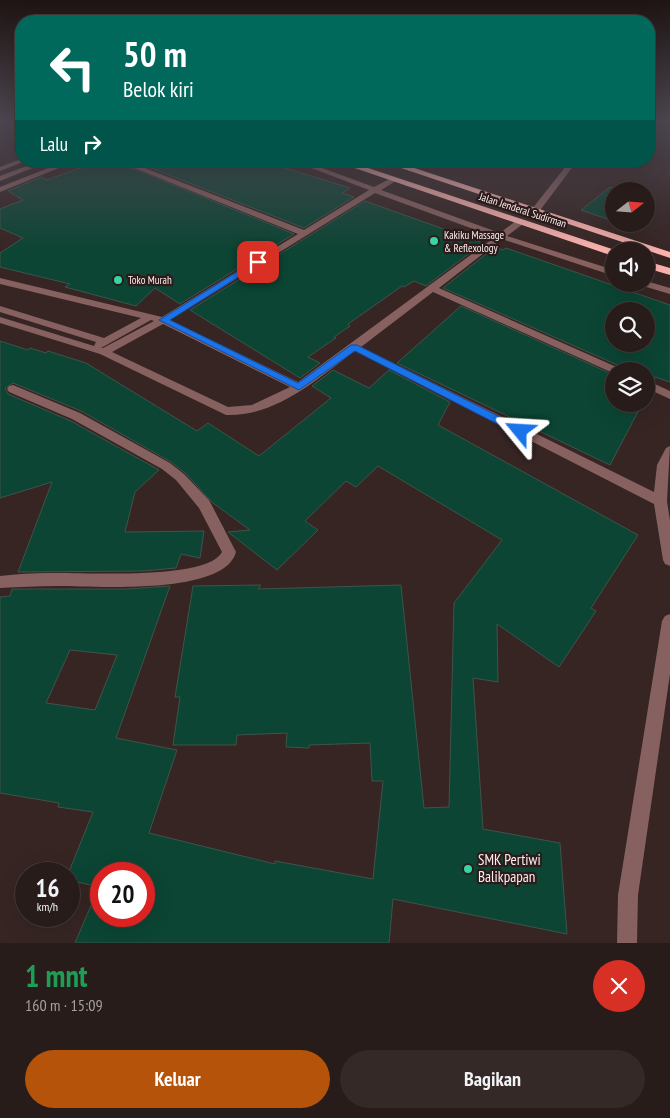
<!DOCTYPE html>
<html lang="id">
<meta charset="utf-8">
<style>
body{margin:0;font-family:"PT Sans Narrow",sans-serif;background:#342927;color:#f1f3f6;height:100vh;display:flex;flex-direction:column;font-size:19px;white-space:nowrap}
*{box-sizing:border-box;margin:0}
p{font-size:16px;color:#a5a1a2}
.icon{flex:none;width:28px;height:28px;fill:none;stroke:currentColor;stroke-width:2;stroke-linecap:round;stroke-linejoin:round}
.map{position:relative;height:943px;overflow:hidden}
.side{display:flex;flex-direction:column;background:#281c1a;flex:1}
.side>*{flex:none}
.top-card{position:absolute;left:15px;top:15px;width:640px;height:152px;border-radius:20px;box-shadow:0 5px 20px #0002,0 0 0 1px #443a39;background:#00695c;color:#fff;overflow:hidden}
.needle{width:32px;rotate:73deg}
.fabs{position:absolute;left:605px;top:182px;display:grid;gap:10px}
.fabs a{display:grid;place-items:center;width:50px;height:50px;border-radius:50%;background:#281c1a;box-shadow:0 5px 20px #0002,0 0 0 1px #443a39;font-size:25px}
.speed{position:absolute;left:15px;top:862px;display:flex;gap:10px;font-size:25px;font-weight:700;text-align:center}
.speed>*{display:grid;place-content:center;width:65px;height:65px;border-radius:50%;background:#281c1a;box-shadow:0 5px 20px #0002,0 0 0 1px #443a39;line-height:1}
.speed small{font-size:12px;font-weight:400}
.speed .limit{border:8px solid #d22;background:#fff;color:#111}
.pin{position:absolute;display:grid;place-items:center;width:42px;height:42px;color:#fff;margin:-21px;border-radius:10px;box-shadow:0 2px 8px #0006}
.me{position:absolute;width:55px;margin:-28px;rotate:297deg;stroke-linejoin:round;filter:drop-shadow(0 0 4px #0008)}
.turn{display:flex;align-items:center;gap:18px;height:105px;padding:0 25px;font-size:22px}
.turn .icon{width:65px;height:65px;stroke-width:2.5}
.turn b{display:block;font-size:35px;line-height:42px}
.then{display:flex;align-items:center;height:48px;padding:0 25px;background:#0003;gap:10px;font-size:19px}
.round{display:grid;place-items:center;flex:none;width:52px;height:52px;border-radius:26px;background:#342927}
.head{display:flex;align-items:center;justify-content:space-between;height:85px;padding:0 25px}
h1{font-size:30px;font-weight:700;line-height:38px;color:#1e9e55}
.button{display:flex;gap:10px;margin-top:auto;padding:10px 25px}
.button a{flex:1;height:58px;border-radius:30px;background:#b45309;color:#fff;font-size:20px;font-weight:700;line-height:58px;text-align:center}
.button a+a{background:#342927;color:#f1f3f6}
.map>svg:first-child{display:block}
.building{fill:#0c4534;stroke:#3f534b;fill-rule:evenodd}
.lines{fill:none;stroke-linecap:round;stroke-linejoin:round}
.minor{fill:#86615f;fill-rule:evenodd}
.highway{fill:#fcb3ae;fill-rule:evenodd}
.route{fill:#1a73e8;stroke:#114b97}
.poi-dot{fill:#37d4a6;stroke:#2c1b1a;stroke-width:2}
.labels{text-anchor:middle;stroke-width:4.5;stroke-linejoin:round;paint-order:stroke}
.far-street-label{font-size:11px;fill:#fbeeed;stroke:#2c1b1a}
.far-poi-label{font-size:11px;fill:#fbeeed;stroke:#2c1b1a;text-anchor:start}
.near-poi-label{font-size:15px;fill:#fbeeed;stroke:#2c1b1a;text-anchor:start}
</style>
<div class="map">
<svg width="670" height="943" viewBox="0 0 670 943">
<rect width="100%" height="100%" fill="#362523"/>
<path class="building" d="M99,161H115L294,234L180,304L155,288L136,306L65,287L70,284L0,267V253L23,238L0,228V209L23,200L8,191L41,177L47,180Z
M133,161H262L350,188L342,193L354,197L304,228Z
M610,187L624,191H614V217L610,220L581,210Z
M365,201L483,243L426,286L414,281L404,287L402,286L348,324L350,326L334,337L336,338L308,357L320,363L300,378L190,310Z
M495,247L503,250L506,248L670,305V382L655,377L653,381L646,378V371H624L622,367L443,288ZM614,311H646V344H614Z
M461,306L614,375V404H642L610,465L397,363Z
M0,341L28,350L30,348L46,353L48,351L86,363L197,431L208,423L259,456L331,398L312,386L333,370L369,388L389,370L450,402L438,425L638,535L591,608L596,611L559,667L497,624L498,682L473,678L483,829L560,843L567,934L393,899L389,943H75L99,887L69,880L68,874L93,812L58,807L59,803L0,793V597L10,596L12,589H127L170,586L116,738L177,750L149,833L275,864V861L373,879L383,781H372L370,743L309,745V748L286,747L287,733L237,735L236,745H173L180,697H175L193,586L261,585L258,589L401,585L424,808L449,807L454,603L502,540L378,466L356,487L346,481L305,521L318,530L277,570L228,532L250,530L213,503L185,473L171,462L81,411L13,383L5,388L8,394L71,421L159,470L135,492L125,532L204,531L200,558L181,554L176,568L142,571L18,572L52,482L0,498ZM70,650L117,655L95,710L46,703ZM101,874H144V916H101Z"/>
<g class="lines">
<path class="minor" d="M0,120H10L0,124Z
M21,159L23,162L0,171V167Z
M40,161H50L0,181V176Z
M66,161H76L0,192V187Z
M117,161H127L304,230L369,190L293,161H303L374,187L391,178L395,180L394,182L381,190L500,233L517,220H523V224L507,236L614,270V276L502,239L439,288L621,369L622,371H614L613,373L433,292L361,347L654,492L657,465L666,448L670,446L667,501L670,521V566L665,564L663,560L654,504L355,351C317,379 276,417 226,415L100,354L0,323V317L94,346L96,342L0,312V306L104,338L141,318L0,284V278L162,317L298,234ZM375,193L495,237L298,382L170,320ZM151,320L154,321L103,348H101ZM163,324L290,387L252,405L228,407L112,352Z
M417,161H425L412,171H408V169Z
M570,161H577L538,213H532V209Z
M646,281L670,288V294L643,286L642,284H646Z
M646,380L670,391V399L646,388Z
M13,385L80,413L170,463L184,474L209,500L234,548L236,552C224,596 95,586 57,586C38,586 19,587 0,588V576C17,574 33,573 50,573C82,572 207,581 222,552L199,508L176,480L162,469L72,419L9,392L7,389L9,386Z
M670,614V674L638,895L637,943H617L618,895L662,621L665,616Z"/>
<path class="highway" d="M334,161H347L618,251H614V256L610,255Z
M380,161H393L670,252V258Z
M646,261L670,268V275L646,268Z"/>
</g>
<linearGradient id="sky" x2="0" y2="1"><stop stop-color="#1e1413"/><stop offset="0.48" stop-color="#4c4650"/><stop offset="1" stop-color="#4c4650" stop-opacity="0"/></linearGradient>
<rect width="670" height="252" fill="url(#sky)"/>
<path class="route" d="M255,261L262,262L170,320L298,383L351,345H357L524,429V434H517L355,351L299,390L159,320Z"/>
<g class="poi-dot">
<circle cx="434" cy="241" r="5"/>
<circle cx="118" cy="280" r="5"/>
<circle cx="468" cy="869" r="5"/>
</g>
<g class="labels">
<g class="far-street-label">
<text transform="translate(523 210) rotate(18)" y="4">Jalan Jenderal Sudirman</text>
</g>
<g class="far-poi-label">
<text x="444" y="239">Kakiku Massage<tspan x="444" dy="13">&amp; Reflexology</tspan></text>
<text x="128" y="284">Toko Murah</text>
</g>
<g class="near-poi-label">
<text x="478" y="865">SMK Pertiwi<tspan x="478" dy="17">Balikpapan</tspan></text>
</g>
</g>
</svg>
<div class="fabs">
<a><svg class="needle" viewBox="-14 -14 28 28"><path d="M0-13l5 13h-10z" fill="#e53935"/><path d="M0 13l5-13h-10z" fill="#a5a1a2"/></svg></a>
<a><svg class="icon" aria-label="sound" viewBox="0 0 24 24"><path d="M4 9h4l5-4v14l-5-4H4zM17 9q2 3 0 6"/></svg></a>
<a><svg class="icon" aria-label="search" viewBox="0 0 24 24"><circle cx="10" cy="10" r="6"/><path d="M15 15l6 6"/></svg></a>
<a><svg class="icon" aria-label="layers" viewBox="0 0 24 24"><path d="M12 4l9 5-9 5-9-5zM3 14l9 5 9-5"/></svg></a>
</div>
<div class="speed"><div>16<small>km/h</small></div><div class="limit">20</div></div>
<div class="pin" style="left:258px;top:262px;background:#d93025"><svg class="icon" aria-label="arrive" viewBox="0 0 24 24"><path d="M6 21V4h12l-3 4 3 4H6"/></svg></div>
<svg class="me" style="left:520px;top:431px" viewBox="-20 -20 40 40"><path d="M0-17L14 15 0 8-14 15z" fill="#1a73e8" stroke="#fff" stroke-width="4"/></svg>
<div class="top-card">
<div class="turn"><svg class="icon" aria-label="left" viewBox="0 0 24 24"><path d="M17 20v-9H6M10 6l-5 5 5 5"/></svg><div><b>50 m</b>Belok kiri</div></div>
<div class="then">Lalu<svg class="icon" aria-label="right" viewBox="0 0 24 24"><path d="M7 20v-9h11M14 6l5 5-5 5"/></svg></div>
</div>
</div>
<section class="side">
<div class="head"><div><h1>1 mnt</h1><p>160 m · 15:09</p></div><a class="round" style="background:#d93025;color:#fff"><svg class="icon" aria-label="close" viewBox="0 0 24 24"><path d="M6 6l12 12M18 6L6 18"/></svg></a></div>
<div class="button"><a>Keluar</a><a>Bagikan</a></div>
</section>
